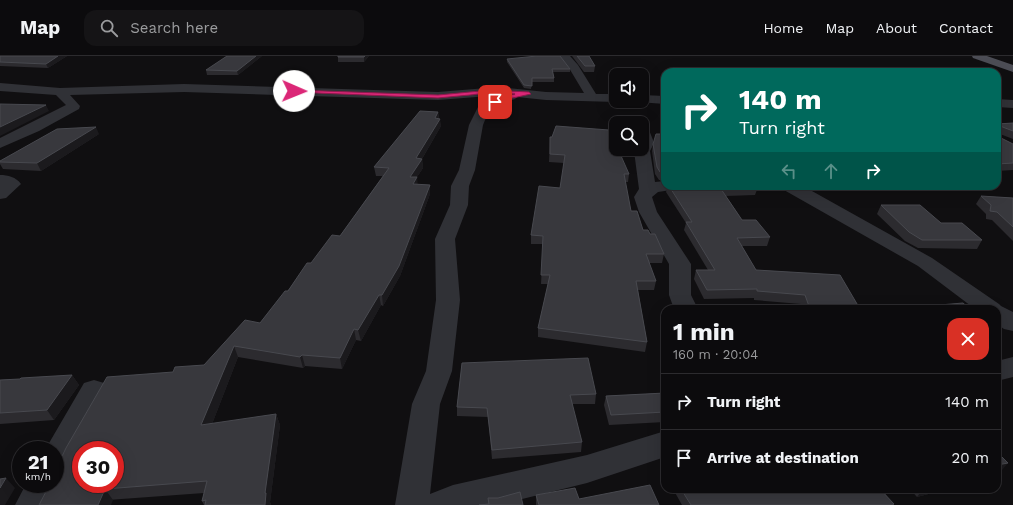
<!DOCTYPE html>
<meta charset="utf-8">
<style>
body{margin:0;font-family:"Work Sans",sans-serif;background:#151416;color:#f1f3f6;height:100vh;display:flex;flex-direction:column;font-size:15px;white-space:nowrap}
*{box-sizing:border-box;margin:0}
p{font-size:13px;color:#9a9b9d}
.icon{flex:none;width:22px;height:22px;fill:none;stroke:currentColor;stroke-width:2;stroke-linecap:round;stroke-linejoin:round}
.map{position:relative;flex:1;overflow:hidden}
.details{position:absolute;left:661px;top:249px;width:340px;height:188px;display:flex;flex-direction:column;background:#0c0b0d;border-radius:12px;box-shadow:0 4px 16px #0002,0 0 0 1px #2c2b2e}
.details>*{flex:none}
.guide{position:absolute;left:661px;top:12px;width:340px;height:122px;border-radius:12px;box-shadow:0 4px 16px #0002,0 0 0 1px #2c2b2e;background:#00695c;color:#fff;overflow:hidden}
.buttons{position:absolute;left:609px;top:12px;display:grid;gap:8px}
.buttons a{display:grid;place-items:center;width:40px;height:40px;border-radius:8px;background:#0c0b0d;box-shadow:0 4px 16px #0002,0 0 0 1px #2c2b2e;font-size:20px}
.speed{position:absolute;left:12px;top:385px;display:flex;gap:8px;font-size:20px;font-weight:700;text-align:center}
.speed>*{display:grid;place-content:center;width:52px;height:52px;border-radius:50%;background:#0c0b0d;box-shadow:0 4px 16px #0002,0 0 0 1px #2c2b2e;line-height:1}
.speed small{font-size:10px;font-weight:400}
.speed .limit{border:6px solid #d22;background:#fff;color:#111}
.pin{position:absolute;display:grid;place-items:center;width:34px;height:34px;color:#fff;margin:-17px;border-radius:8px;box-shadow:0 2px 6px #0006}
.me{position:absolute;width:44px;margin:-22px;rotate:91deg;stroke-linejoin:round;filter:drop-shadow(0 0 3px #0008)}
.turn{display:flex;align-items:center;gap:14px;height:84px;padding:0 12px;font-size:18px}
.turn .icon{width:52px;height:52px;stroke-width:2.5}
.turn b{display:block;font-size:28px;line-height:34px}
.lanes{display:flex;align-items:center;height:38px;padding:0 12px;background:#0003;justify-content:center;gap:20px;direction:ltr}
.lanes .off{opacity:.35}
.round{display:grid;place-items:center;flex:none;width:42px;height:42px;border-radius:12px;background:#151416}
.summary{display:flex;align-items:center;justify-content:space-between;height:68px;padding:0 12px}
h1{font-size:24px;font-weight:700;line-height:30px}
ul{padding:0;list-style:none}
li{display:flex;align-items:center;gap:12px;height:56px;padding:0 12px;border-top:1px solid #2c2b2e}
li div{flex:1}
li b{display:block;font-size:15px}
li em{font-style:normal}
header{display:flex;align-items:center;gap:24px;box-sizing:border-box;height:56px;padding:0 20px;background:#0c0b0d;border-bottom:1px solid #2c2b2e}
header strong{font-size:19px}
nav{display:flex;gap:22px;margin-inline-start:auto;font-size:14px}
.search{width:280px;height:36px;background:#151416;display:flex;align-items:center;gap:10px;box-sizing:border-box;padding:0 14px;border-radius:12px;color:#9a9b9d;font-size:15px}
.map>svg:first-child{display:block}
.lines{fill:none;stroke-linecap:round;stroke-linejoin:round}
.street{fill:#303136;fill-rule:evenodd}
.primary{fill:#4c4d55;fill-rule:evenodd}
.wall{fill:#2c2b2f}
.shaded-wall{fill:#1b1a1d}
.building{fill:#38383d;stroke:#48494f;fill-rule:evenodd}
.route{fill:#db2777;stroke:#8e194d}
</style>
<header>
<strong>Map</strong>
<div class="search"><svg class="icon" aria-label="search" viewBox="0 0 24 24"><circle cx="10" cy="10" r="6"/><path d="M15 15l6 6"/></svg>Search here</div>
<nav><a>Home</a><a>Map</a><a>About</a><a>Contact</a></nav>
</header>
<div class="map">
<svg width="1013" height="449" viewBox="0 0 1013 449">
<rect width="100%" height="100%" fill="#100f11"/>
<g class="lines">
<path class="street" d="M559,0H570L578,9L596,38H616V45H619L616,46L546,44L517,41L515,43L490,52L483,69L475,114L469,130L468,149L455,183L460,244L452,315L440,348L430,438L453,429L587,399L665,375V401L587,427L498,449H395L412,348L426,315L436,244L435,183L450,149L451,130L459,114L469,69L480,47L502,39L438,44L184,36L70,39L80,50L79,53L39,75L0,92V82L66,49L56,39L0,35V27L60,32L184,28L438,36L499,31L546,36L584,37L569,12Z
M642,39L665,40V48L638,46L642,45Z
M997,43L1013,44V52L997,51Z
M642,68L647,69L653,84V89L650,95L655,126L665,125V130H674L671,134L658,136L652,141L657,156L691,208V239L698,253H674L669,239V208L639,156L634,141L639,133L634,95L636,93H642Z
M0,119C8,119 16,121 21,128L6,142L0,143Z
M781,130H803L932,202L999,248L1001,250L1013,256V275L1004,273L997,268V253H975L918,210L784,134Z
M1013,301V321L997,325V305Z
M94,324L104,327L108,334L66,416L55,419L59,428L49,449H15L26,428H55V394H45L84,327Z"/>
<path class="primary" d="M972,0H987L1013,9V16L973,2Z"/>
</g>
<path class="wall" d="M0,0H67L48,12L0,10Z
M262,0L238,19H207L206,14Z
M369,0L364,6H338V1Z
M572,0H589L595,10L594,16H584Z
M507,3L570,13V16H553L554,22V26H532L531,33L524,32L507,6Z
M438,56L439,62L441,70L422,103L423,112L417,121V128L430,129V138L400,220L383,250L381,249L361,285L356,284L342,313L305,310L303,312L238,301L212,368L276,358L280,369L270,446L271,449H204L202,445L204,437L39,449L173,316L204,309L260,267L311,207L340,180L383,120H376L374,111Z
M1013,67V83L1000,78L999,81L1013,88V114L997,115V68Z
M99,78L41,115L3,113L0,108V105Z
M665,78V124H659L655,118L652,95L653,88Z
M550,81L629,118L628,126H625L631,155L643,174L650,178L664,198L662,207H649L656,225L654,234H638L647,286L645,296L538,281V272L548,228H541L543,188H531V179L560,132L564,107L549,106Z
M668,130H757L758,131L755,139L726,140L742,164L770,181L767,190H742L756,214L860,253H803L801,248L754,244V242L704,243L694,223L696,214H708L684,174L686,167L666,136Z
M981,140L1013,142V185L992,164L986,163V158L976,148Z
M881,149L941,167L982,184L977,193L918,192L905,185L877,158Z
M928,250L970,253H927Z
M997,275L1002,279L997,286Z
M462,307L596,338L595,348H572L582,386L581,396L492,403L488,361L457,360V351Z
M72,319L79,329L54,364L0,368V324L20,323Z
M665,337V366L609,369L604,349L606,340Z
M673,433H880L894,448V449H682Z
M910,433H947L917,441Z
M536,439L579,443L659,449H536Z"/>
<path class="shaded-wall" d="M58,0H67L48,12L46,8Z
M256,0H262L238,19L237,15Z
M365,0H369L364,6V1Z
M46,49L49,55L0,80V71Z
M438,56L439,64L435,62Z
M440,63L441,70L420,106L422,103L423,112L417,121L418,130L413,128L410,121L416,102Z
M96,71L99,78L41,115L37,107Z
M430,129V138L400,220L383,250L382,239Z
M379,239L381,249L361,285L358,274Z
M354,273L356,284L342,313L340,302Z
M234,290L238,301L207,381L201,369Z
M302,299L305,310L303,312L300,301Z
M72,319L79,329L54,364L47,354Z
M276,358L280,369L270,446L271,449H265V437Z
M1008,407L997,420V409Z
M6,422L15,432L5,449H0V432Z
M105,433L113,444L111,449H98Z
M923,433H947L917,441Z"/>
<path class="building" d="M0,0H58L46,8L0,6Z
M227,0H256L237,15L206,14Z
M338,0H365L364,1H338Z
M537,0H560L570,13H552L554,22H532V30L524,29L507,3Z
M577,0H589L595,10H585Z
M0,48L46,49L0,71Z
M420,55L438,56L435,62L440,63L416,102L422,103L410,121H417L413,128L430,129L399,210L382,239H379L358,274L354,273L340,302L302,299L300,301L234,290L201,369L276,358L265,437H266L265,449H205L206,444L202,445L207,425L105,433L98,449H39L50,428H55V415L66,392L107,321L173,316L175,311L204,309L245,264L260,267L285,235H288L307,207H311L332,179L340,180L389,112L374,111ZM81,394H115V428H81Z
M1013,67V75L1000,70L999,81L1013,88V107L997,108V68Z
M556,70L609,74L616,89V93H618L629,118H624L631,155H637L643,174H648L650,178H655L664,198H646L656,225H636L647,286L538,272L550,219H541L543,180L531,179L539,130L560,132L565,99L550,98V81H552Z
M96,71L37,107L0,106V105L57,73Z
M656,78H665V116H660L657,111L653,88Z
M669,130H757L758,131L721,133L742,164H756L770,181L737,182L756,214L840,219L860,253H810L805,239L757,235V233L707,234L696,214H715L686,166H692Z
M981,140L1013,142V171L997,156L990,155L991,149Z
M881,149H920L941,167H962L982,184H922L909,176Z
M963,247L970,253H932L928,250Z
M997,275L1002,279H997Z
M588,302L596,338L570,339L582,386L492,394L487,352L457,351L462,307Z
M72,319L47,354L0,357V324L20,323L21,322Z
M665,337V356L611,359L606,340Z
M997,396L1008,407L997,409Z
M6,422L0,432V423Z
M650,429L659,449H539L536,439L575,432L579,443Z
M681,433H880L894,448L892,449H691Z
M520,436L523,449H479L489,448L488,442H498Z"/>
<path class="route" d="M294,34L438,39L491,34L529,36L531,38L508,43L495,48L492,46L493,45L505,40L515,38L491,37L438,42L292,36L291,35Z"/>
</svg>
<div class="buttons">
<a><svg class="icon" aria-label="sound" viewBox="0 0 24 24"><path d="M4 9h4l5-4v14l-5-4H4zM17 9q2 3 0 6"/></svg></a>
<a><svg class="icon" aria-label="search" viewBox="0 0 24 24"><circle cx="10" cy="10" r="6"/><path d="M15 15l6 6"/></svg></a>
</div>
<div class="speed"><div>21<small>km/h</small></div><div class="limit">30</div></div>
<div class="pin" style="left:495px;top:46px;background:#d93025"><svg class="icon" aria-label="arrive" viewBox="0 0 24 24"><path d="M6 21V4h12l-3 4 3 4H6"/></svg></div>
<svg class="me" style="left:294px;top:35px" viewBox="-20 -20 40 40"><circle r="19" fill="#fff"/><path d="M0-13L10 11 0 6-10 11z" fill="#db2777"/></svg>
<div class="guide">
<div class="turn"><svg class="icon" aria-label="right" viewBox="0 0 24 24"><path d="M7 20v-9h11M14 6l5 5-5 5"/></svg><div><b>140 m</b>Turn right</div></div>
<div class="lanes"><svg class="icon off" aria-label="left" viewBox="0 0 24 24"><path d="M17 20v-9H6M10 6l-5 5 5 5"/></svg><svg class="icon off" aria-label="ahead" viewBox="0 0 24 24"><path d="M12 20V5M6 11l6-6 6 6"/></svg><svg class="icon" aria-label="right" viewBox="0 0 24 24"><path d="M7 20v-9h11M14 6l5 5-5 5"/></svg></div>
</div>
<section class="details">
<div class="summary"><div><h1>1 min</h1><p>160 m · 20:04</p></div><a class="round" style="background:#d93025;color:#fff"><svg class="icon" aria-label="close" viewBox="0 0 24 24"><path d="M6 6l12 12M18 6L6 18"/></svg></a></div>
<ul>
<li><svg class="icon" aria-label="right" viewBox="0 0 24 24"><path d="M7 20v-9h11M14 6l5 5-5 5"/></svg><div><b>Turn right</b></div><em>140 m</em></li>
<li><svg class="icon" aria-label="arrive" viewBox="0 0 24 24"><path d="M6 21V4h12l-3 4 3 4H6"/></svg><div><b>Arrive at destination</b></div><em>20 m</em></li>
</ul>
</section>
</div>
